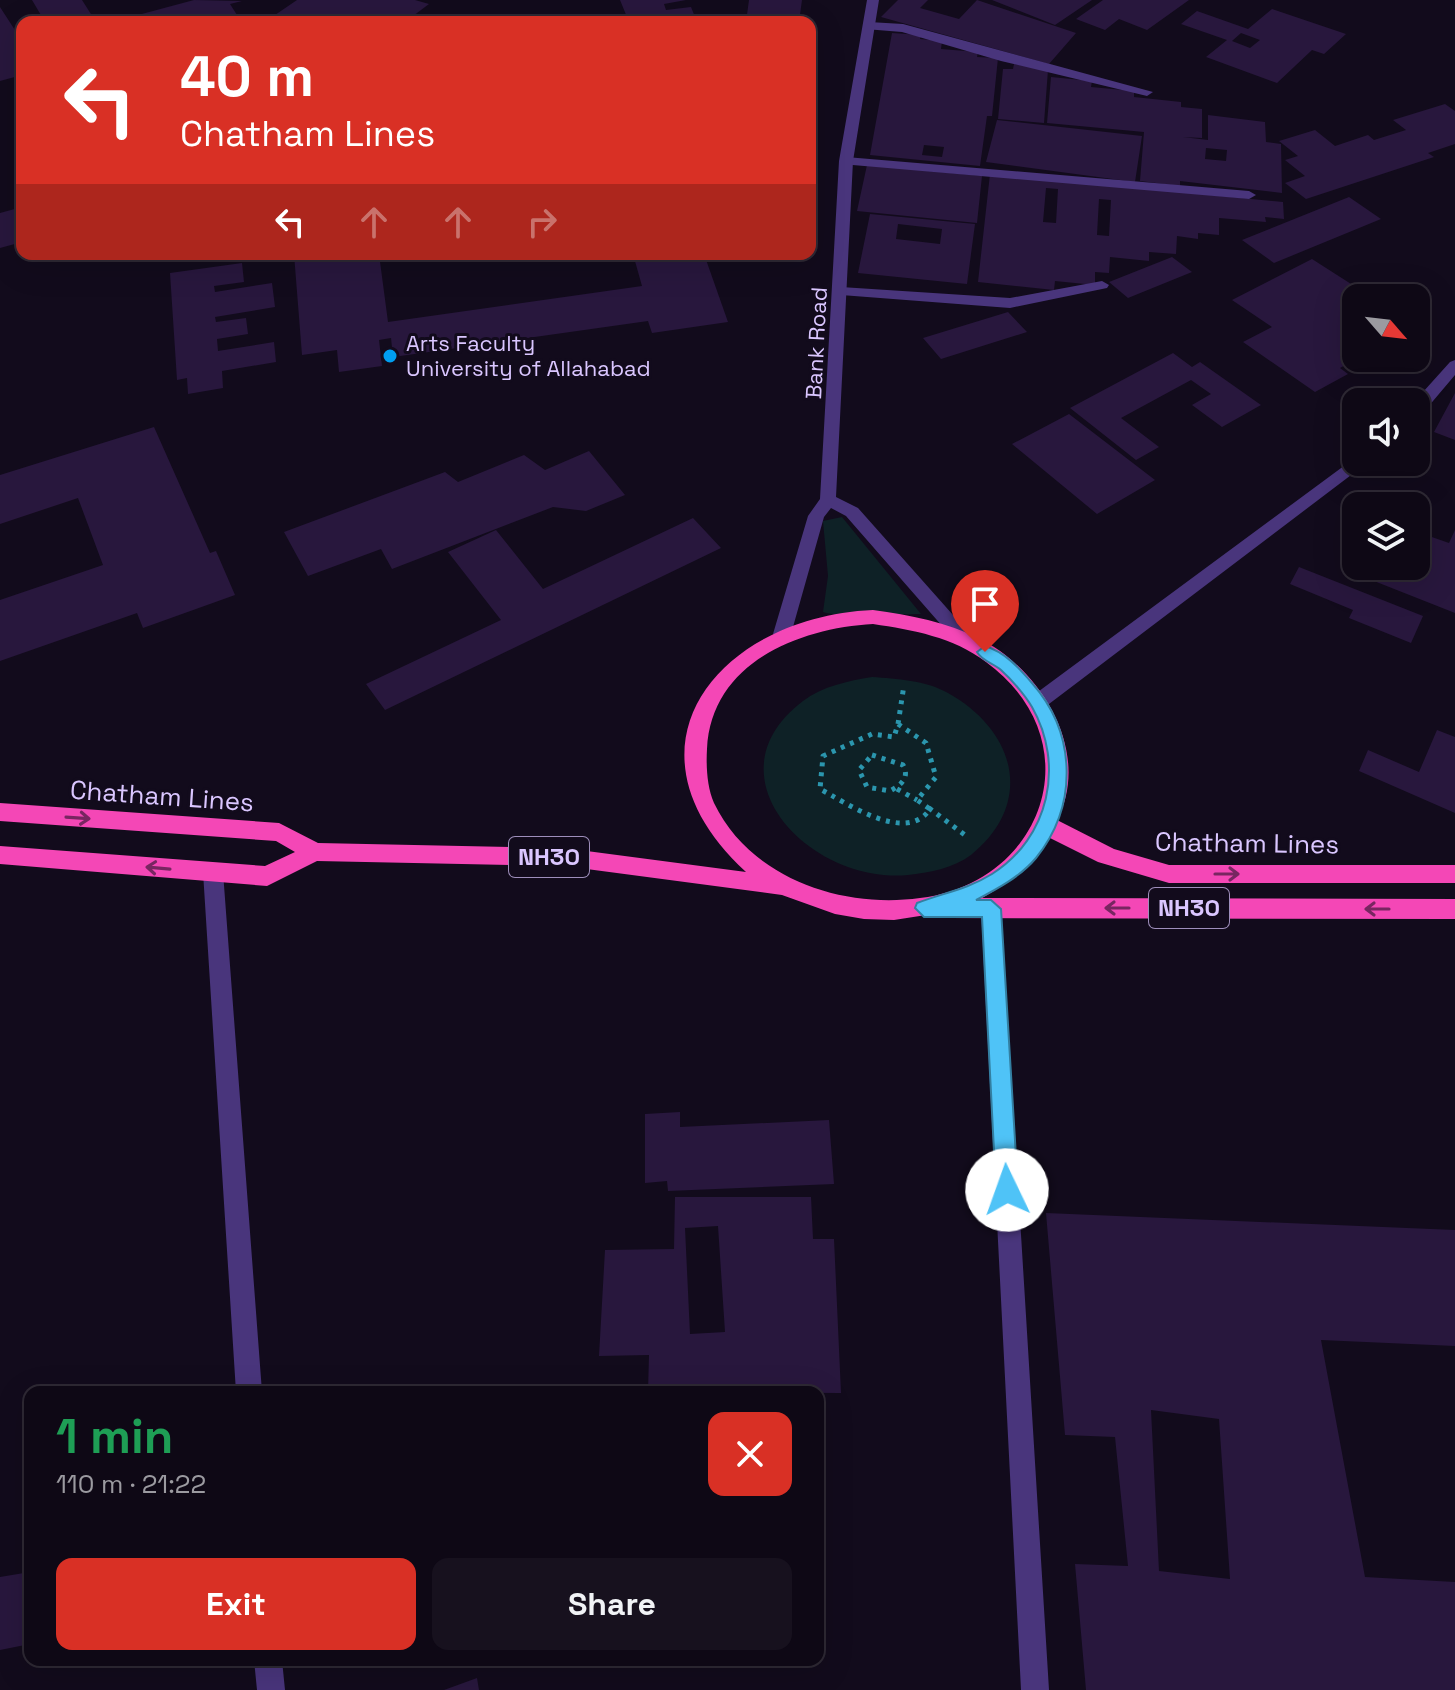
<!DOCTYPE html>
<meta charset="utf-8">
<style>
body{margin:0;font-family:"Space Grotesk",sans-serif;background:#17111e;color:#f1f3f6;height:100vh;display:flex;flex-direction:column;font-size:30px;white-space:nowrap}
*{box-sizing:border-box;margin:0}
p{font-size:26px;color:#9b9aa0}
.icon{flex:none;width:44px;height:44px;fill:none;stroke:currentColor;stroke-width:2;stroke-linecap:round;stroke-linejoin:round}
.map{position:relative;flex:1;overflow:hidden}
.details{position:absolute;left:24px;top:1386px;width:800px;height:280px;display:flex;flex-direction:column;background:#0e0815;border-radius:16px;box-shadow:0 8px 32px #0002,0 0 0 2px #2e2934}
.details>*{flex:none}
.banner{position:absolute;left:16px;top:16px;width:800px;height:244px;border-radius:16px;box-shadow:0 8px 32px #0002,0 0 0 2px #2e2934;background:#d93025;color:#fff;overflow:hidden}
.needle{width:52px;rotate:118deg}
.buttons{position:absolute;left:1342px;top:284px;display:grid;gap:16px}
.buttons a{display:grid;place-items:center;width:88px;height:88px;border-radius:16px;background:#0e0815;box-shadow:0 8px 32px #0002,0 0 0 2px #2e2934;font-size:40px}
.pin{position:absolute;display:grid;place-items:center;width:68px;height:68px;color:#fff;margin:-82px -34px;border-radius:50% 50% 50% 0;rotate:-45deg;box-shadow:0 0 8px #0007}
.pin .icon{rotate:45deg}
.me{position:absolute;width:88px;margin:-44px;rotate:357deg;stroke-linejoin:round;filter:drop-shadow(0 0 6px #0008)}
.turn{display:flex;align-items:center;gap:28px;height:168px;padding:0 32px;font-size:36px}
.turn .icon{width:104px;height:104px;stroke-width:2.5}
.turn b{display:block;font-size:56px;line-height:68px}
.lanes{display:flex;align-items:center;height:76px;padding:0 32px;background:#0003;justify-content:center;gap:40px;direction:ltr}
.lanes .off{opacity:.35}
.round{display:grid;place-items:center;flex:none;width:84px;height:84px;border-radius:16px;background:#17111e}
.overview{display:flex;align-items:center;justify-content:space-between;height:136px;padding:0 32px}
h1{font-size:48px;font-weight:600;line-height:60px;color:#1e9e55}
.cta{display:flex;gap:16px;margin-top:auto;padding:16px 32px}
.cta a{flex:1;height:92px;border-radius:16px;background:#d93025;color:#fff;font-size:32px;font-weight:600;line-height:92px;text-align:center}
.cta a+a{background:#17111e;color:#f1f3f6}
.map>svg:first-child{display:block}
.green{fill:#0e2126}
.building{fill:#28173d;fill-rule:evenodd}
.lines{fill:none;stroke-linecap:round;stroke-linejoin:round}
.path{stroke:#2b96ae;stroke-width:5;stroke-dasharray:4 6;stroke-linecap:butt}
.minor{fill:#49357c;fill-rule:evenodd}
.tertiary{fill:#49357c;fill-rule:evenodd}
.trunk{fill:#f447b6;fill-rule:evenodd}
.oneway{stroke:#782661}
.route{fill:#4fc3f7;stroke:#337fa1;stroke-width:2}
.poi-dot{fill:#009ef1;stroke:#120b1c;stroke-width:3}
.labels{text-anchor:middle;stroke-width:6;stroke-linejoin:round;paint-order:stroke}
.far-poi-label{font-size:22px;fill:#dac6ff;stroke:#120b1c;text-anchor:start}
.far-street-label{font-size:22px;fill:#dac6ff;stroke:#120b1c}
.shield{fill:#120b1c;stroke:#9e8ebb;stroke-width:2}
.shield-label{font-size:24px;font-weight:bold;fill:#dac6ff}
.street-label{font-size:26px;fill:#dac6ff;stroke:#120b1c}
</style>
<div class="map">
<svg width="1455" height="1690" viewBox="0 0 1455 1690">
<rect width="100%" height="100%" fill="#120b1c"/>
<path class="green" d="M842,517L921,614C902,614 835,617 823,612L828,576L823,521Z
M872,677C897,679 925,680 948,693C1016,731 1035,803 971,855C954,868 928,873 908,875C809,884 705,775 803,701C823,686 848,681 872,677Z"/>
<path class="building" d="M32,0H82L96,22H45Z
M194,0L242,1L230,4L237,15L211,22H112Z
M297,0H415L429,4L405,22H296L275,15Z
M620,0H686L664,4L666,10L691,7L697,22H629Z
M749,0H802L799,22H746Z
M898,0H928L920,8L959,19L977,0L1076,33L1049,64L881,17Z
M992,0H1092L1055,25Z
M1103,0H1189L1147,30L1119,19L1105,30L1076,19Z
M0,7L22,41V75L0,81Z
M1272,9L1346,34L1324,54L1312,50L1277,83L1206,57L1227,40L1181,24L1197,11L1248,29ZM1241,33L1260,40L1250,48L1232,41Z
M570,14L572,22H539L538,18Z
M892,33L921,35L920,39L942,41L941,49L978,52L977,57L998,58L992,116H987L980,166L870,155ZM924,145L944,147L942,157L922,155Z
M1014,64L1048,70L1044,123L998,119L1003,69H1013Z
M1051,77L1092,81L1091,87L1134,91V97L1181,102V107L1202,109V138L1183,137L1208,140V115L1265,122L1266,142L1281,144L1282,193L1180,181V186L1140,181L1144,132L1047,123ZM1206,148L1227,150L1226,161L1205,159Z
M1445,104L1455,111V144L1428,153L1434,157L1306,199L1285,183L1305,176L1285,160L1298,156L1279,141L1315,130L1335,146L1368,135L1374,140L1406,130L1393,120Z
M997,120L1142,136L1135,182L986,162Z
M867,165L982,176L977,223L857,211Z
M990,174L1283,202L1284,219L1265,217L1266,222L1219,218V235L1198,233V239L1177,236L1176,254L1149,252V261L1110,257L1109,273L1095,272V285L1055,281L1054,290L978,282ZM1046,188L1058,189L1056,223L1043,222ZM1099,199L1111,200L1109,236L1097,235Z
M1349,197L1381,219L1274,263L1242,240Z
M22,207V242L0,248V213Z
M870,214L975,224L967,284L858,273ZM898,224L942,229L940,244L896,239Z
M294,254H379L388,322L642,286L633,254H704L728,322L652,333L648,321L393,357L391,338L379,340L382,366L339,372L337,350L302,355Z
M1172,257L1192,272L1128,298L1109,282Z
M1312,259L1373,298H1356V359L1340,368L1348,374L1315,392L1243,342L1272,327L1232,300Z
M242,263L244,282L214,286L215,292L272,283L275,307L215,317L216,322L246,318L248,334L217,339L218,351L274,342L276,362L222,371L223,388L188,394L187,378L177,380L170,273Z
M1008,312L1027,332L941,359L923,338Z
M1173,353L1192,367L1200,362L1261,405L1222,427L1192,405L1211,394L1191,380L1121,418L1159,447L1136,460L1070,408Z
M1455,393V440L1434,432Z
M1069,414L1155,480L1097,514L1012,444Z
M154,427L210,553L216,551L235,595L143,628L137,613L0,661V600L103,565L78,498L0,524V475Z
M589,451L625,495L586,511L553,507L392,569L381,549L308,576L284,532L445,472L458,482L524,455L545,470Z
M693,518L721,548L385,710L366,684L501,620L448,552L496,530L543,589Z
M1455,530V613L1374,581L1382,566H1416V555L1426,535L1449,543Z
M1299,567L1423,616L1411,643L1349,618L1353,610L1290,584Z
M1437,730L1455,737V813L1359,771L1368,750L1419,772Z
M680,1112V1127L829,1120L834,1184L668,1191L667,1181L645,1183V1114Z
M675,1197H811L813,1239H834L841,1393L648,1392L649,1355L599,1356L605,1250L674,1249ZM718,1226L725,1332L690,1334L685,1228Z
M1046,1213L1455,1230V1346L1321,1340L1365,1577L1455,1582V1690H1086L1075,1564L1128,1566L1115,1437L1065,1435ZM1151,1410L1219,1419L1230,1579L1159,1571Z
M818,1471H821L823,1546H818Z
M30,1572V1644L0,1650V1577Z
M477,1678L479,1690H444Z"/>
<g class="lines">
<path class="path" d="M898,724L926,743L936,777L917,800L930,809C906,845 845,802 820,789L823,756L872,734L894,737Z
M898,724L904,685
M872,755L903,765C910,778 901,785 890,791L867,787L859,770Z
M897,789L917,800
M929,808L969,838"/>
<path class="minor" d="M869,22L903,24L1153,92L1147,96L1001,61L902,32L865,29V23Z
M846,157L1249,191L1256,195L1249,199L841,164V158Z
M1102,281L1109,285L1107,288L1010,308L841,295L834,291L841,287L1010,298Z
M1455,360V375L1422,414L1416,415L1414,402L1450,362Z
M1356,457V462H1365L1363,466L1045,707H1031L1029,702L1031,697Z
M213,863L220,866L223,872L262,1392H236L203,872L206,866Z
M991,900L998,903L1001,909L1049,1690H1021L981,909L984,903Z
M254,1660H282L285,1690H257Z"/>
<path class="tertiary" d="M867,0H879L853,161L836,497L858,508L969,633L972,638L963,645L957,643L846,516L831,508L824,517L791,634L782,641L773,634L808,516L820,499L839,161Z"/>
<path class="trunk" d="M873,610C910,615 947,622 980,639C1042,670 1092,753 1057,820L1114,849L1169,865H1455V883H1169L1098,862L1048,837C1032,865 1010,882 982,898L1455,899V919L948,918L939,913L894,920L864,919L835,914L782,895L564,866L317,861L267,886L0,864V846L265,866L295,852L276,841L0,821V803L279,823L318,843L564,848L746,872C611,748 718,617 873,610ZM873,624C913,630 953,637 986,662C1093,740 1046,882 920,898C842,909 750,878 714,803C707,787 706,766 707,749C711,663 799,628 873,624Z"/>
</g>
<defs><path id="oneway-shaft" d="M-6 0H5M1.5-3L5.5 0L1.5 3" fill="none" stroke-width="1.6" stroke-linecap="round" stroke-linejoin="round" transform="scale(2)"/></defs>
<g class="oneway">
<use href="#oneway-shaft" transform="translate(78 818) rotate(4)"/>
<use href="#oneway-shaft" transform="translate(158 868) rotate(-175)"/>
<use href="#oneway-shaft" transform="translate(1227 874)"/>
<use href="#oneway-shaft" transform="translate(1117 908) rotate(-180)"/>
<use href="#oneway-shaft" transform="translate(1377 909) rotate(-180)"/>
</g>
<path class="route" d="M985,646C1005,652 1019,668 1032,683C1077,734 1078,806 1036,858C1020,877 997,889 976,900H991L1001,909L1018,1190L1015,1197L1007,1200L999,1197L996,1190L982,917H924L915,908L917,903C943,893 968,889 992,874C1049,838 1065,765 1032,707C1025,695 1011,679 1001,670C993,663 982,661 977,652Z"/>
<circle class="poi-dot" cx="390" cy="356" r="8"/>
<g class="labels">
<g class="far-poi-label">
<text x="406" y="351">Arts Faculty<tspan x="406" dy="25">University of Allahabad</tspan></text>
</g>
<g class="far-street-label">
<text transform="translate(816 343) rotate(-87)" y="8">Bank Road</text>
</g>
<g class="shield">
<rect x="509" y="837" width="80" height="40" rx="6"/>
<rect x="1149" y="888" width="80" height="40" rx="6"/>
</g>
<g class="shield-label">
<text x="549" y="865">NH30</text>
<text x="1189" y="916">NH30</text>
</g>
<g class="street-label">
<text transform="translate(162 796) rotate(4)" y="9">Chatham Lines</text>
<text transform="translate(1247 843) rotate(1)" y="9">Chatham Lines</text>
</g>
</g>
</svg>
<div class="buttons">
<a><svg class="needle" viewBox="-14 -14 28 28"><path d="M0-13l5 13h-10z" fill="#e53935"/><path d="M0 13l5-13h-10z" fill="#9b9aa0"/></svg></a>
<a><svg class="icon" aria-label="sound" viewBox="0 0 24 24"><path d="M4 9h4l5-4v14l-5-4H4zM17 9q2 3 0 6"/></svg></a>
<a><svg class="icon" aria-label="layers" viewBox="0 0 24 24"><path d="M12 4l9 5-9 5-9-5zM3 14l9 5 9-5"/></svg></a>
</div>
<div class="pin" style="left:985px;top:652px;background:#d93025"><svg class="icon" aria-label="arrive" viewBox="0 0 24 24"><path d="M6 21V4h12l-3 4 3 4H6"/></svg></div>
<svg class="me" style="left:1007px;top:1190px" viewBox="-20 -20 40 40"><circle r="19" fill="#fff"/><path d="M0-13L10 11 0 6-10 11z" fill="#4fc3f7"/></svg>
<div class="banner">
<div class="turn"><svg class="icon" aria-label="left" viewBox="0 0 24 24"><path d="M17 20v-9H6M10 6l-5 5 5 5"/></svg><div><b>40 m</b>Chatham Lines</div></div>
<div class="lanes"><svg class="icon" aria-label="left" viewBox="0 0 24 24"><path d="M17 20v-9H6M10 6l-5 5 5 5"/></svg><svg class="icon off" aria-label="ahead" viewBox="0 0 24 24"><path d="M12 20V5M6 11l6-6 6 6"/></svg><svg class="icon off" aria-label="ahead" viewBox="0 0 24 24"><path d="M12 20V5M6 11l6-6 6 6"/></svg><svg class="icon off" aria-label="right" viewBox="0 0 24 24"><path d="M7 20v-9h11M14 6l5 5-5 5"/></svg></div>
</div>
<section class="details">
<div class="overview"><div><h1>1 min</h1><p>110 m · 21:22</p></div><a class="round" style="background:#d93025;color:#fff"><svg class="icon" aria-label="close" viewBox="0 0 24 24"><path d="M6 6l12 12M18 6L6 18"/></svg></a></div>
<div class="cta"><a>Exit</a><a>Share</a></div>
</section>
</div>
